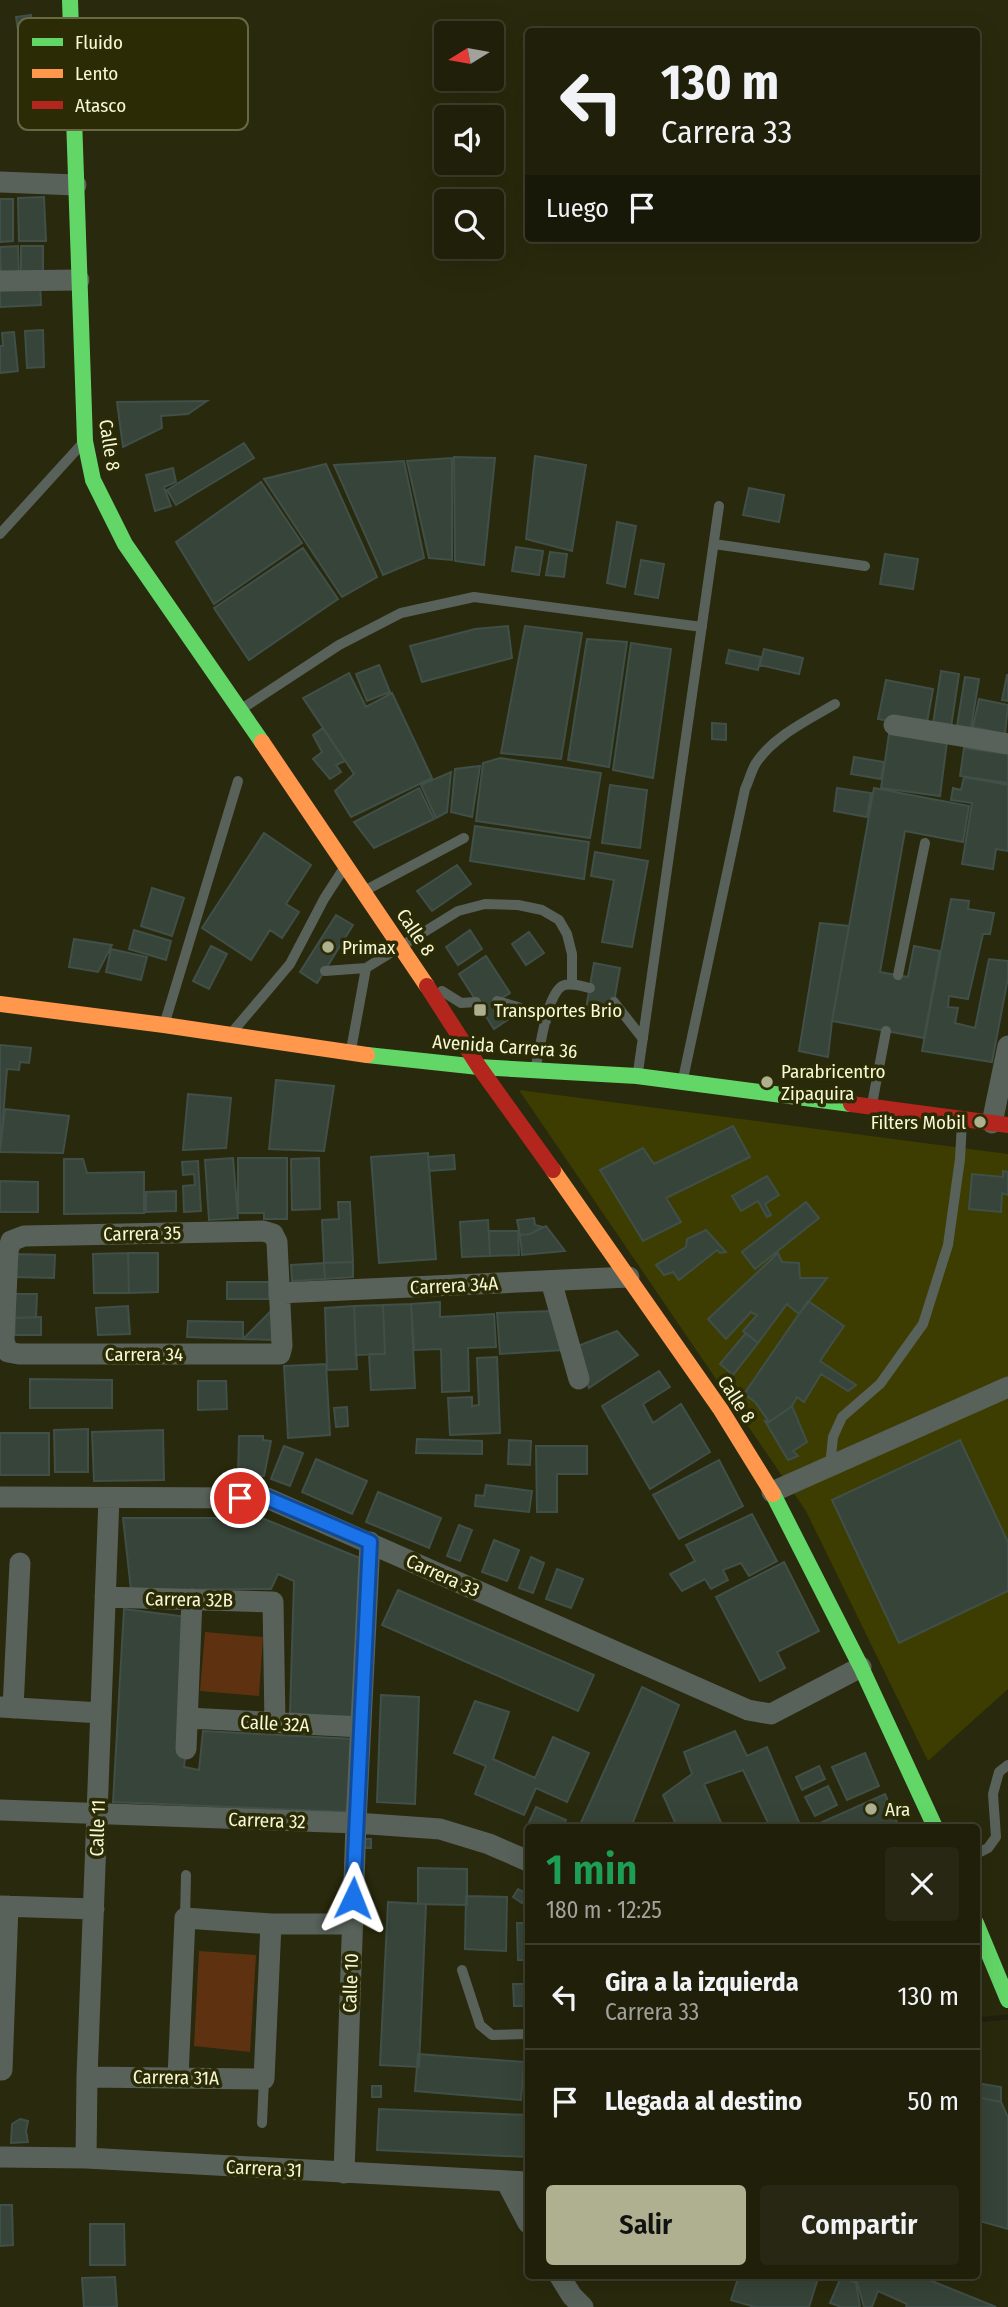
<!DOCTYPE html>
<html lang="es">
<meta charset="utf-8">
<style>
body{margin:0;font-family:"Fira Sans Condensed",sans-serif;background:#272713;color:#f1f3f6;height:100vh;display:flex;flex-direction:column;font-size:26px;white-space:nowrap}
*{box-sizing:border-box;margin:0}
p{font-size:23px;color:#a1a29c}
.icon{flex:none;width:38px;height:38px;fill:none;stroke:currentColor;stroke-width:2;stroke-linecap:round;stroke-linejoin:round}
.map{position:relative;flex:1;overflow:hidden}
.drawer{position:absolute;left:525px;top:1824px;width:455px;height:455px;display:flex;flex-direction:column;background:#1f1f0a;border-radius:7px;box-shadow:0 7px 28px #0002,0 0 0 2px #3c3d2b}
.drawer>*{flex:none}
.hud{position:absolute;left:525px;top:28px;width:455px;height:214px;border-radius:7px;box-shadow:0 7px 28px #0002,0 0 0 2px #3c3d2b;background:#1f1f0a;color:#f1f3f6;overflow:hidden}
.needle{width:46px;rotate:259deg}
.controls{position:absolute;left:434px;top:21px;display:grid;gap:14px}
.controls a{display:grid;place-items:center;width:70px;height:70px;border-radius:7px;background:#1f1f0a;box-shadow:0 7px 28px #0002,0 0 0 2px #3c3d2b;font-size:35px}
.pin{position:absolute;display:grid;place-items:center;width:60px;height:60px;color:#fff;margin:-30px;border:4px solid #fff;border-radius:50%;box-shadow:0 2px 7px #0007}
.me{position:absolute;width:77px;margin:-38px;rotate:2deg;stroke-linejoin:round;filter:drop-shadow(0 0 5px #0008)}
.turn{display:flex;align-items:center;gap:24px;height:147px;padding:0 21px;font-size:32px}
.turn .icon{width:91px;height:91px;stroke-width:2.5}
.turn b{display:block;font-size:49px;line-height:60px}
.then{display:flex;align-items:center;height:66px;padding:0 21px;background:#0003;gap:14px;font-size:26px}
.round{display:grid;place-items:center;flex:none;width:74px;height:74px;border-radius:7px;background:#272713}
.head{display:flex;align-items:center;justify-content:space-between;height:119px;padding:0 21px}
h1{font-size:42px;font-weight:600;line-height:52px;color:#1e9e55}
.button{display:flex;gap:14px;margin-top:auto;padding:14px 21px}
.button a{flex:1;height:80px;border-radius:7px;background:#aeb090;color:#111;font-size:28px;font-weight:600;line-height:80px;text-align:center}
.button a+a{background:#272713;color:#f1f3f6}
ul{padding:0;list-style:none}
li{display:flex;align-items:center;gap:21px;height:105px;padding:0 21px;border-top:2px solid #3c3d2b}
li div{flex:1}
li b{display:block;font-size:26px}
li em{font-style:normal}
.map>svg:first-child{display:block}
.built{fill:#3d3d02}
.green{fill:#5e3211}
.lines{fill:none;stroke-linecap:round;stroke-linejoin:round}
.stream{stroke:#1f200d;stroke-width:5}
.building{fill:#374439;stroke:#404f48;stroke-width:2}
.path{stroke:#5b6052;stroke-width:3.5;stroke-dasharray:7 3.5;stroke-linecap:butt}
.lane{stroke:#58625a;stroke-width:10}
.street{stroke:#58625a;stroke-width:21}
.fast{stroke:#63d668;stroke-width:16}
.slow{stroke:#ff974d;stroke-width:16}
.jam{stroke:#b3261e;stroke-width:16}
.route-casing{stroke:#114b97;stroke-width:18}
.route{stroke:#1a73e8;stroke-width:12}
.poi-dot{fill:#aeb090;stroke:#2b2b06;stroke-width:2.5}
.labels{text-anchor:middle;stroke-width:7;stroke-linejoin:round;paint-order:stroke}
.street-label{font-size:19px;fill:#f6f8d6;stroke:#2b2b06}
.poi-label{font-size:19px;fill:#f6f8d6;stroke:#2b2b06;text-anchor:start}
.key{fill:#2b2b06;stroke:#686844;stroke-width:2}
.key-label{font-size:19px;fill:#f6f8d6}
</style>
<div class="map">
<svg width="1008" height="2307" viewBox="0 0 1008 2307">
<rect width="100%" height="100%" fill="#29290d"/>
<path class="built" d="M519,1090L1008,1154V1689L928,1761L806,1511Z"/>
<path class="green" d="M205,1632L263,1637L259,1696L200,1691Z
M199,1951L256,1955L250,2052L194,2046Z"/>
<g class="lines">
<path class="stream" d="M976,2020L1008,2017"/>
</g>
<path class="building" d="M31,15L33,34L19,36L16,17Z
M44,197L46,241H19L18,198Z
M0,199H13V241L0,242Z
M18,246L19,277H1L0,247Z
M21,246H43V276H21Z
M40,282L41,305L0,307V284Z
M43,330L44,367L27,368L25,331Z
M14,332L18,371L0,373V346H3L2,333Z
M207,401L188,414L161,416L162,428L123,447L117,402Z
M244,443L254,458L176,505L167,490Z
M535,456L586,465L572,551L526,539Z
M454,457L495,458L484,565L455,561Z
M452,458V560L429,558L407,461Z
M404,461L424,558L383,575L334,465Z
M326,464L377,577L342,597L264,479Z
M173,468L176,482L164,487L171,506L155,511L146,475Z
M261,482L302,543L214,604L176,542Z
M749,488L784,495L779,522L743,515Z
M617,522L636,526L625,587L607,583Z
M516,547L543,551L539,575L512,571Z
M303,548L338,599L249,660L214,608Z
M550,552L567,554L564,577L546,575Z
M885,554L918,559L913,589L880,584Z
M641,560L664,564L658,598L635,594Z
M508,626L512,658L422,682L410,646L475,629Z
M525,626L582,633L561,759L501,753Z
M587,639L627,642L609,767L568,760Z
M631,643L671,649L653,778L613,770Z
M764,649L803,658L799,674L760,665Z
M729,650L761,657L758,670L726,663Z
M379,665L390,692L367,701L356,674Z
M941,671L959,674L951,727L933,724Z
M349,673L366,707L392,693L432,778L351,817L335,791L354,774L303,698Z
M1007,675H1008V701L1002,700Z
M965,677L979,679L971,728L957,726Z
M886,680L933,689L926,728L878,719Z
M979,699L1008,705L1005,734L973,727Z
M712,723L726,724V740L712,739Z
M323,728L345,761L336,765L341,772L330,779L313,759L322,752L313,735Z
M889,734L947,742L940,796L881,788Z
M964,748L1008,754V783L960,776Z
M854,757L884,762L881,779L851,774Z
M500,758L601,773L590,838L476,821L483,763Z
M480,766L472,817L451,812L455,769Z
M451,772L447,812L436,818L421,785Z
M964,777L1008,785V851L996,849L993,869L962,864L972,803L951,800L953,788L961,790Z
M610,785L647,790L640,848L602,843Z
M419,788L434,819L374,848L354,822Z
M837,788L871,793L867,817L834,811Z
M874,788L969,806L963,842L905,831L880,972L908,977L914,946L940,951L924,1038L832,1021Z
M475,826L589,842L584,879L470,861Z
M264,833L311,865L286,904L299,912L282,938L270,930L251,960L202,928Z
M595,852L648,861L632,947L602,942L614,880L591,876Z
M457,865L471,884L432,911L417,891Z
M152,888L184,898L172,936L141,926Z
M951,899L969,901L968,909L994,913L990,934H983L968,999L949,996L948,1007L958,1008L955,1023L975,1028L989,959L1008,961V978L992,1062L922,1051Z
M336,915L353,925L317,983L300,972Z
M820,923L849,926L832,1021L828,1057L799,1051Z
M134,930L171,941L166,960L129,949Z
M470,930L482,949L458,965L446,947Z
M529,932L544,953L526,965L512,944Z
M74,939L112,945L98,972L69,967Z
M211,946L227,954L209,989L193,981Z
M111,949L147,957L141,980L106,972Z
M486,956L510,993L497,1001L509,1019L494,1029L459,974Z
M594,963L620,968L611,1019L585,1014Z
M0,1045L31,1048L29,1063L20,1062L19,1070L7,1069L0,1152Z
M276,1080L334,1086L324,1151L269,1149Z
M188,1094L231,1098L226,1148L183,1150Z
M5,1109L69,1116L63,1153L0,1152Z
M733,1126L750,1157L666,1198L681,1222L643,1241L600,1170L643,1148L654,1164Z
M428,1153L436,1259L379,1263L371,1157Z
M454,1155L455,1169L429,1171L428,1157Z
M233,1158L238,1218L209,1220L205,1160Z
M238,1158H287V1219H264V1213H238Z
M319,1158L320,1209L292,1210L291,1159Z
M64,1159H83L87,1173L144,1172V1213L64,1214Z
M198,1161L201,1211L184,1212L183,1186L195,1185L194,1174L183,1175L182,1162Z
M1003,1171L1008,1172V1195L1002,1193L1001,1212L969,1209L972,1174L1003,1177Z
M767,1176L779,1195L765,1204L771,1215L767,1217L758,1201L741,1211L732,1196Z
M0,1181L38,1182V1212H0Z
M176,1191V1211L146,1212V1192Z
M338,1202H350L353,1262L324,1263L322,1220L339,1219Z
M806,1202L819,1218L755,1269L742,1252Z
M534,1218L535,1225L543,1227L530,1234L520,1235L517,1220Z
M488,1220L490,1256L462,1257L460,1222Z
M546,1226L565,1251L522,1255L520,1235L530,1234Z
M706,1230L726,1252L720,1253L717,1250L679,1280L673,1272L664,1275L656,1265L686,1247L687,1239Z
M489,1231H518L519,1255L490,1256Z
M128,1253H158V1292L129,1293Z
M128,1253L129,1293H94L93,1254Z
M778,1253L782,1262L799,1263L800,1278H827L799,1314L787,1304L758,1343L743,1331L757,1315L751,1312L726,1339L708,1319Z
M15,1254L55,1255L54,1278L14,1277Z
M353,1262V1277L325,1279L324,1263Z
M324,1263L325,1279L292,1281L291,1265Z
M227,1282H269V1299H227Z
M14,1294H37L36,1317L14,1318Z
M808,1301L844,1326L820,1361L856,1385L848,1391L821,1374L804,1402L797,1397L792,1406L769,1422L755,1402L744,1394Z
M440,1302V1317L494,1314L496,1347L468,1348L469,1391L442,1392L441,1349L414,1350L411,1304Z
M411,1304L415,1388L371,1390L369,1354H385L383,1305Z
M383,1305L385,1354L356,1355L354,1306Z
M128,1306L130,1334L98,1335L96,1308Z
M354,1306L357,1369L327,1370L325,1308Z
M273,1309V1340L243,1339Z
M551,1311L563,1350L500,1354L497,1313Z
M41,1317V1335H15L14,1318Z
M188,1321L243,1322V1339L187,1337Z
M617,1331L638,1355L589,1388L575,1347Z
M746,1333L758,1343L733,1375L720,1364Z
M497,1357L500,1433L450,1435L448,1398L472,1397V1406L479,1405L477,1358Z
M326,1364L330,1435L288,1438L284,1366Z
M659,1371L670,1387L643,1404L653,1423L681,1404L710,1452L650,1489L602,1406Z
M30,1379L112,1380V1408H30Z
M198,1381H226L227,1409L198,1410Z
M792,1406L807,1442L793,1451L798,1456L788,1460L765,1421L769,1422Z
M347,1407L348,1426L336,1427L334,1408Z
M88,1429V1472H55L54,1430Z
M163,1430L164,1480L94,1481L92,1432Z
M0,1433H49V1475H0Z
M239,1436H263V1440L271,1441L264,1476H238Z
M417,1439L482,1441V1454L416,1453Z
M509,1440L531,1441L530,1465L508,1464Z
M960,1440L1008,1542V1591L899,1643L832,1500Z
M284,1446L303,1453L290,1486L271,1479Z
M536,1446H587V1474H557V1512H537Z
M316,1459L367,1481L352,1514L302,1492Z
M719,1460L743,1506L679,1539L653,1495Z
M486,1485L532,1491L529,1512L475,1506L476,1495L484,1496Z
M378,1492L441,1518L429,1548L366,1522Z
M752,1514L777,1561L749,1576L741,1563L723,1570L728,1580L711,1589L705,1579L682,1591L670,1574L695,1561L686,1545Z
M123,1518H262L362,1559L352,1719L290,1713L294,1581L278,1574L271,1589L131,1590Z
M459,1525L472,1530L460,1561L447,1556Z
M494,1540L519,1550L507,1581L482,1572Z
M531,1557L544,1563L533,1593L519,1588Z
M784,1562L819,1631L777,1652L785,1668L760,1681L716,1597Z
M557,1569L583,1579L571,1608L546,1599Z
M398,1590L594,1675L578,1711L382,1625Z
M124,1609L187,1617L186,1749L184,1767L199,1770L203,1731L354,1739L350,1812L113,1802Z
M642,1687L679,1705L631,1827H579Z
M381,1695L419,1697L415,1804L377,1802Z
M475,1701L509,1712L493,1759L535,1778L553,1737L589,1753L567,1802L536,1788L524,1815L475,1794L486,1766L454,1753Z
M735,1731L747,1756L767,1747L801,1827H770L743,1770L704,1784L723,1827H677L663,1795L692,1774L684,1752Z
M865,1753L879,1786L847,1800L832,1767Z
M819,1766L825,1779L802,1790L796,1777Z
M828,1786L837,1805L815,1816L805,1797Z
M885,1794L899,1827H820L818,1824Z
M536,1807L566,1820L563,1827H527Z
M365,1839H371V1848H364Z
M418,1868L467,1869V1905L418,1904Z
M518,1889L527,1894L522,1903L513,1897Z
M466,1896L507,1897L506,1951L465,1949Z
M388,1902L426,1904L419,2067L380,2065Z
M517,1923H528V1960H518Z
M513,1984H528V2006H514Z
M418,2054L524,2062L521,2100L415,2091Z
M977,2083L1001,2087V2102L976,2097Z
M372,2086H381V2097H372Z
M976,2097L1001,2102L1008,2117V2229L976,2220Z
M379,2109L528,2115V2157L377,2150Z
M20,2119L28,2121L26,2131L28,2142L11,2143L12,2124Z
M0,2205H12L13,2245L0,2246Z
M90,2224H124L125,2265H90Z
M739,2275H819L809,2307H755L731,2300Z
M835,2275H854L856,2283L841,2277Z
M855,2275H917L996,2307H906L907,2304L878,2291L872,2307H864Z
M115,2277L117,2307H84L82,2278Z
M841,2277L856,2283L860,2307H841L830,2303Z"/>
<g class="lines">
<path class="path" d="M976,1890L981,1899"/>
<path class="lane" d="M0,534L81,445
M714,544L865,566
M243,708L339,645L401,613L474,597L702,627
M366,890L464,838
M325,971L366,968L458,911L485,904L518,905L542,910L559,920L567,934L572,954V984
M898,975L925,843
M442,991L461,1003L476,1002
M497,1001L518,1007L546,1021
M614,1002L643,1039
M165,1022L238,781
M234,1030L290,964L324,899L344,868
M351,1050L366,968
M536,1065C541,1046 546,997 562,986C570,982 581,986 590,988
M638,1072L719,506
M683,1079L745,789C749,781 751,771 756,763C774,736 808,720 835,704
M872,1104L886,1031
M830,1466L833,1437L842,1417L880,1384L923,1324L948,1245L960,1159L962,1122
M976,1854L988,1848L996,1837L993,1794L999,1772L1008,1765
M185,1918L186,1875
M462,1970L480,2025L492,2035L528,2034
M262,2123L264,2079"/>
<path class="street" d="M0,182L76,185
M0,281L79,280
M894,725L1008,744
M992,1123L1008,1046
M263,1231L273,1234L277,1242L282,1346L280,1354H19L8,1352L4,1341L8,1251L11,1241L24,1236Z
M551,1281L579,1379
M279,1293L629,1277
M772,1492L1008,1387
M0,1497L267,1498L748,1710L771,1714L861,1667
M105,1597L273,1602L275,1723
M0,1707L101,1713
M13,1708L20,1563
M188,1718L361,1727
M186,1749L192,1599
M0,1810L356,1823L440,1829L489,1844L528,1861
M0,1906L94,1909
M0,2070H2L8,1906
M87,2077L264,2079L271,1924
M178,2077L185,1918L271,1924H352
M0,2157L86,2158L528,2182
M86,2158L87,2077L109,1498
M344,2173L356,1823L370,1542
M506,2181L528,2223
M559,2275L572,2296L583,2307"/>
<path class="fast" d="M70,0L85,441L93,480L125,544L262,742
M367,1055L479,1067L637,1076L851,1104
M773,1494L861,1667L935,1827
M976,1923L1008,2000"/>
<path class="slow" d="M262,742L427,986
M0,1004L164,1025L367,1055
M553,1170L721,1410L773,1494"/>
<path class="jam" d="M427,986L479,1067L553,1170
M851,1104L1008,1125"/>
</g>
<g class="lines">
<g class="route-casing">
<path id="route" d="M240,1498H267L370,1542L353,1898"/>
</g>
<use href="#route" class="route"/>
</g>
<g class="poi-dot">
<circle cx="328" cy="947" r="7"/>
<rect x="473" y="1003" width="14" height="14" rx="3.5"/>
<circle cx="767" cy="1082" r="7"/>
<circle cx="980" cy="1122" r="7"/>
<circle cx="871" cy="1809" r="7"/>
</g>
<g class="labels">
<g class="street-label">
<text transform="translate(110 445) rotate(81)" y="7">Calle 8</text>
<text transform="translate(416 932) rotate(56)" y="7">Calle 8</text>
<text transform="translate(505 1046) rotate(4)" y="7">Avenida Carrera 36</text>
<text transform="translate(142 1233) rotate(-1)" y="7">Carrera 35</text>
<text transform="translate(454 1285) rotate(-3)" y="7">Carrera 34A</text>
<text x="144" y="1361">Carrera 34</text>
<text transform="translate(737 1399) rotate(57)" y="7">Calle 8</text>
<text transform="translate(443 1575) rotate(24)" y="7">Carrera 33</text>
<text transform="translate(189 1599) rotate(1)" y="7">Carrera 32B</text>
<text transform="translate(275 1723) rotate(3)" y="7">Calle 32A</text>
<text transform="translate(267 1820) rotate(2)" y="7">Carrera 32</text>
<text transform="translate(97 1828) rotate(-88)" y="7">Calle 11</text>
<text transform="translate(350 1983) rotate(-88)" y="7">Calle 10</text>
<text transform="translate(176 2077) rotate(1)" y="7">Carrera 31A</text>
<text transform="translate(264 2168) rotate(3)" y="7">Carrera 31</text>
</g>
<g class="poi-label">
<text x="342" y="954">Primax</text>
<text x="494" y="1017">Transportes Brio</text>
<text x="781" y="1078">Parabricentro<tspan x="781" dy="22">Zipaquira</tspan></text>
<text x="966" y="1129" text-anchor="end">Filters Mobil</text>
<text x="885" y="1816">Ara</text>
</g>
</g>
<rect x="18" y="18" width="230" height="112" rx="10" class="key"/>
<rect x="32" y="38" width="31" height="8" fill="#63d668"/>
<rect x="32" y="69" width="31" height="9" fill="#ff974d"/>
<rect x="32" y="101" width="31" height="8" fill="#b3261e"/>
<g class="key-label">
<text x="75" y="49">Fluido</text>
<text x="75" y="80">Lento</text>
<text x="75" y="112">Atasco</text>
</g>
</svg>
<div class="controls">
<a><svg class="needle" viewBox="-14 -14 28 28"><path d="M0-13l5 13h-10z" fill="#e53935"/><path d="M0 13l5-13h-10z" fill="#a1a29c"/></svg></a>
<a><svg class="icon" aria-label="sound" viewBox="0 0 24 24"><path d="M4 9h4l5-4v14l-5-4H4zM17 9q2 3 0 6"/></svg></a>
<a><svg class="icon" aria-label="search" viewBox="0 0 24 24"><circle cx="10" cy="10" r="6"/><path d="M15 15l6 6"/></svg></a>
</div>
<div class="pin" style="left:240px;top:1498px;background:#d93025"><svg class="icon" aria-label="arrive" viewBox="0 0 24 24"><path d="M6 21V4h12l-3 4 3 4H6"/></svg></div>
<svg class="me" style="left:353px;top:1898px" viewBox="-20 -20 40 40"><path d="M0-17L14 15 0 8-14 15z" fill="#1a73e8" stroke="#fff" stroke-width="4"/></svg>
<div class="hud">
<div class="turn"><svg class="icon" aria-label="left" viewBox="0 0 24 24"><path d="M17 20v-9H6M10 6l-5 5 5 5"/></svg><div><b>130 m</b>Carrera 33</div></div>
<div class="then">Luego<svg class="icon" aria-label="arrive" viewBox="0 0 24 24"><path d="M6 21V4h12l-3 4 3 4H6"/></svg></div>
</div>
<section class="drawer">
<div class="head"><div><h1>1 min</h1><p>180 m · 12:25</p></div><a class="round"><svg class="icon" aria-label="close" viewBox="0 0 24 24"><path d="M6 6l12 12M18 6L6 18"/></svg></a></div>
<ul>
<li><svg class="icon" aria-label="left" viewBox="0 0 24 24"><path d="M17 20v-9H6M10 6l-5 5 5 5"/></svg><div><b>Gira a la izquierda</b><p>Carrera 33</p></div><em>130 m</em></li>
<li><svg class="icon" aria-label="arrive" viewBox="0 0 24 24"><path d="M6 21V4h12l-3 4 3 4H6"/></svg><div><b>Llegada al destino</b></div><em>50 m</em></li>
</ul>
<div class="button"><a>Salir</a><a>Compartir</a></div>
</section>
</div>
